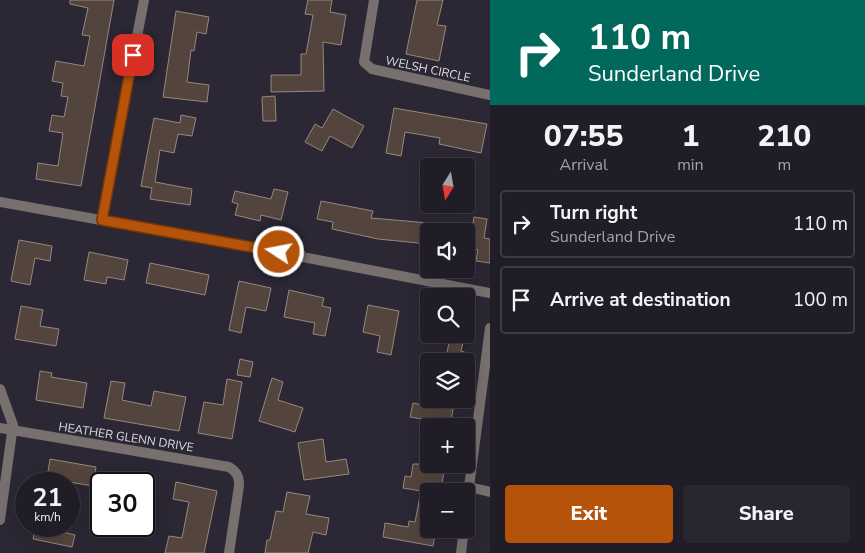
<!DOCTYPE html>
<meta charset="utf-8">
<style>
body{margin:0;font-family:"Nunito Sans",sans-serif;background:#28262f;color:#f1f3f6;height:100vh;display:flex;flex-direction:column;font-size:19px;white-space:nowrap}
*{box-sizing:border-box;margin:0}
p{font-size:16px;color:#a2a2a7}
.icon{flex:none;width:28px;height:28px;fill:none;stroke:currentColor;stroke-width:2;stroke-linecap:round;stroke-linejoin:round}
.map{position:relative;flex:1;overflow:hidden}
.side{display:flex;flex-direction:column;background:#201d27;width:375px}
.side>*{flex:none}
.guide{background:#00695c;color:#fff;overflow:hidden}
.needle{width:32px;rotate:191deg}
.buttons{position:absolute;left:420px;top:158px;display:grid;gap:10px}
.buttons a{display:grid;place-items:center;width:55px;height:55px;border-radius:5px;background:#201d27;box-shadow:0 5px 20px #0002,0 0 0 1px #3d3b44;font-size:25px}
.speed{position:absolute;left:15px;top:472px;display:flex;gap:10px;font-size:25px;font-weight:700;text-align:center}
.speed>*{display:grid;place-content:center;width:65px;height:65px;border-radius:50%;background:#201d27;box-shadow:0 5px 20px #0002,0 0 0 1px #3d3b44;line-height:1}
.speed small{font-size:12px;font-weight:400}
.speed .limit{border:2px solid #111;border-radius:8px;background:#fff;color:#111}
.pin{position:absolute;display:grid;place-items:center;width:42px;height:42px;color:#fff;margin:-21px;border-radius:10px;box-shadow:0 2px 8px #0006}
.me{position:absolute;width:55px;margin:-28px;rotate:281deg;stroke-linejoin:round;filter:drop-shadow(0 0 4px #0008)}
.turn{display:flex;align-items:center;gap:18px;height:105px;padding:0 15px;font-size:22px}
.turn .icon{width:65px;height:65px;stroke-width:2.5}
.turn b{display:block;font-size:35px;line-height:42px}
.eta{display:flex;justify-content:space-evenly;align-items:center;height:85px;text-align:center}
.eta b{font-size:30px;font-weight:800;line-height:35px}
.primary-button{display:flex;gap:10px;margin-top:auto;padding:10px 15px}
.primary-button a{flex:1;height:58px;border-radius:5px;background:#b45309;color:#fff;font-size:20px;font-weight:800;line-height:58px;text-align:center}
.primary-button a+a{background:#28262f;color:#f1f3f6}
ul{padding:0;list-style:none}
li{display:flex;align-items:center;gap:15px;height:68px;margin:0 10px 8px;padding:0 5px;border:2px solid #3d3b44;border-radius:5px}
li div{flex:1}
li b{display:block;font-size:19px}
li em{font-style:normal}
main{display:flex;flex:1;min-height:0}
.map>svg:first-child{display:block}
.building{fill:#53453d;stroke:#97877e}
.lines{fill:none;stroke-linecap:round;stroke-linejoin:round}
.street{stroke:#78706e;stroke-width:10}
.route-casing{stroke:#753606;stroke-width:12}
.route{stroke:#b45309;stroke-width:9}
.labels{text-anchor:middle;stroke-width:4;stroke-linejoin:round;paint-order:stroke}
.street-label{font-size:12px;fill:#dedce4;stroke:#2b2734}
</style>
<main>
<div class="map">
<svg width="490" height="553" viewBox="0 0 490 553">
<rect width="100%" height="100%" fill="#2b2734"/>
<path class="building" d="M70,0H114L81,186L36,179L38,163L58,166L63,133L49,131L52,115L64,117L68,97L61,96L63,83L52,81L56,61L84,66L90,36L82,35L88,8L70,4Z
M308,0H332L330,12L346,15L341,45L323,42L324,91L271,92V75H301V54H306L313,15L305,14Z
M417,0H443L437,25L446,26L439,61L406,54Z
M176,11L209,17L206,34L197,32L194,51L191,50L187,82L209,85L207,102L163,97Z
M275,96L276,121H263L262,97Z
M394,108L487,124L481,153L439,144L440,138L405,132L401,156L386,153Z
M333,109L364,126L352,148L330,136L322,151L305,142L315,124L322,128Z
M181,115L196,118L192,136L178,134L174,153L160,150L155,182L192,189L190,205L150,199L152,188L141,186L154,118L180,123Z
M274,189L288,192L281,220L261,215L260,221L235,215L238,204L232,202L235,191L271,199Z
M321,201L373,211L371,218L429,223L428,244L378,239L332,229L333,222L317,219Z
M474,217L487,219L484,238L490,239V263L476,261L478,250L469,248Z
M19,240L52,246L50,261L35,258L30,285L11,281Z
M89,252L128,260L124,280L107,277L106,284L84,280Z
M150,263L209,275L205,295L146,283Z
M239,281L271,288L266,311L246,307L241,333L229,330Z
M289,290L324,298L322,306L331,308L325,336L313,334L315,323L284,317Z
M368,305L399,311L391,355L377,352L380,336L363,332Z
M21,306L43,310L40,326L59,329L56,346L15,339Z
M424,334H465L461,351L467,353L465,361H445L449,343L424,338Z
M240,359L253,362L250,377L237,375Z
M40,371L52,373L51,377L87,383L83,408L36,400Z
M272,378L283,382L278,400L303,408L295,432L259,421Z
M227,379L242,382L232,439L198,433L204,402L223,405Z
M111,381L125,383L122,400L151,406L154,391L186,397L179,431L104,418Z
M434,399H455L450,426L421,424L422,419L410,417L413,403L432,407Z
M323,439L326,462L346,459L349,474L304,480L298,443Z
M50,459L96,467L93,486L69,482L68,484H46Z
M413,464H445L441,491H429V529H436L433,546L383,537L385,523L408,527L409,521L415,522L421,491L403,488L405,476L411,477Z
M176,482L217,491L204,553H165L169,536L182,538L189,502L173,499Z
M287,492L310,496L306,514L329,518L326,535L313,532L308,553H265L267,540H270L276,511L283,512Z
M36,526H59L58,531L75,535L72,547L33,539Z"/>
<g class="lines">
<path class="street" d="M374,0L364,62L372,69L490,95
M0,202L240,245L490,293
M102,220L144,0
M0,389L13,425L0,520
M0,428L229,467C237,472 239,476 239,486L229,553
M469,487L490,492
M466,510L490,328
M461,553L464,529"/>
</g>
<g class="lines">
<g class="route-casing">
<path id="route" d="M133,55L102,220L279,252"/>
</g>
<use href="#route" class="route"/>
</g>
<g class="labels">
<g class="street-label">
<text transform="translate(428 69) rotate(12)" y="4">WELSH CIRCLE</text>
<text transform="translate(126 437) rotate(9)" y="4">HEATHER GLENN DRIVE</text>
</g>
</g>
</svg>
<div class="buttons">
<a><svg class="needle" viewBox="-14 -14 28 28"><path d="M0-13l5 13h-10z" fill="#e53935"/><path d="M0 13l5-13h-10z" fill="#a2a2a7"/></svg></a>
<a><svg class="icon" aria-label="sound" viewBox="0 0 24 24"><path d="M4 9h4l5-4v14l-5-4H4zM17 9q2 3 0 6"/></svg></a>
<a><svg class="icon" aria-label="search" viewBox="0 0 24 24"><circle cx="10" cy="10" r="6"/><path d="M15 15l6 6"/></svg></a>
<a><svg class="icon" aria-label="layers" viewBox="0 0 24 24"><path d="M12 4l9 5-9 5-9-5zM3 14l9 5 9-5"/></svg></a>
<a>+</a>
<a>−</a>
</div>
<div class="speed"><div>21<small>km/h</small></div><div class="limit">30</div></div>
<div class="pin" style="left:133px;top:55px;background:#d93025"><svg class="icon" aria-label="arrive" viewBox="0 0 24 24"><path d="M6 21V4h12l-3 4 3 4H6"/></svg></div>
<svg class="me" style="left:279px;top:252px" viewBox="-20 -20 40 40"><circle r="17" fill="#b45309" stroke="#fff" stroke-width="3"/><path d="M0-11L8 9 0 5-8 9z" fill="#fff"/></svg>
</div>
<section class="side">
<div class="guide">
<div class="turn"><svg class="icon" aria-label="right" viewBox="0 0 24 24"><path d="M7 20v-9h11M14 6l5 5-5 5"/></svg><div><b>110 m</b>Sunderland Drive</div></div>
</div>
<div class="eta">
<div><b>07:55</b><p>Arrival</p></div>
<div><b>1</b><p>min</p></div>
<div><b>210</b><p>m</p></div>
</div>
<ul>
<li><svg class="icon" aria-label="right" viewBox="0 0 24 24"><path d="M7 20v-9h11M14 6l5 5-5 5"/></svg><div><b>Turn right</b><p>Sunderland Drive</p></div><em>110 m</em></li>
<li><svg class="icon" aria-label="arrive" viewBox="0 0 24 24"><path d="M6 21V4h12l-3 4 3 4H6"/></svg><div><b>Arrive at destination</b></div><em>100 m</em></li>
</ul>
<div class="primary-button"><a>Exit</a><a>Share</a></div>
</section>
</main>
